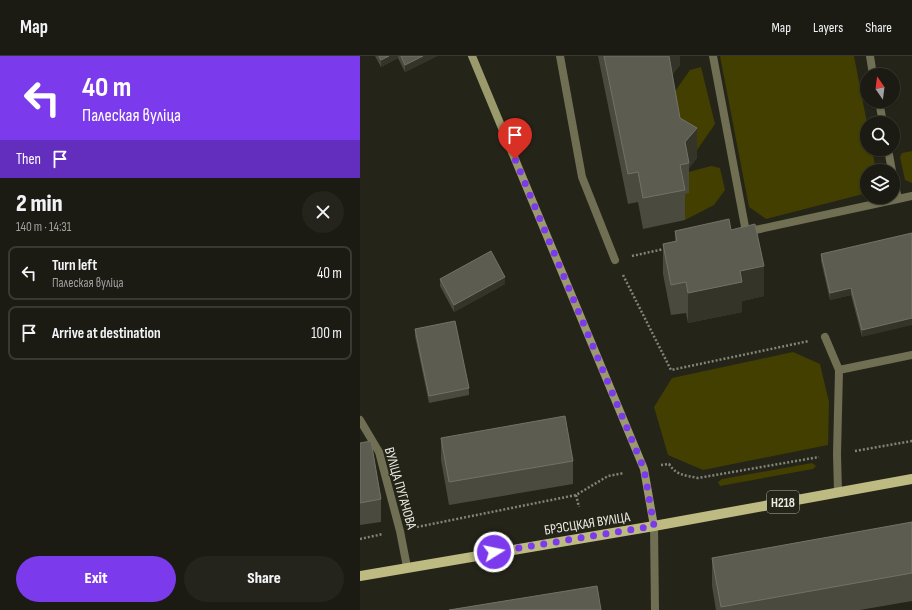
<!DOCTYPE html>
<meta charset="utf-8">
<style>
body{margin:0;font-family:"Sofia Sans Condensed",sans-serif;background:#24241c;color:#f1f3f6;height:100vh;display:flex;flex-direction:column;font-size:15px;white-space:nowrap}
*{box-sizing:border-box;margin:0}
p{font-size:13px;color:#a0a1a0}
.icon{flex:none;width:22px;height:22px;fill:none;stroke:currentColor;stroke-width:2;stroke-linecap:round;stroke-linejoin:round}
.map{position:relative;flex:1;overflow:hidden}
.panel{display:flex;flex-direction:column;background:#1b1b13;width:360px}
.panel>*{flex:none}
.hud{background:#7c3aed;color:#fff;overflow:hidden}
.needle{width:26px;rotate:346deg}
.fabs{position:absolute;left:500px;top:12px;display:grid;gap:8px}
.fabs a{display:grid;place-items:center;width:40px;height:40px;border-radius:50%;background:#1b1b13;box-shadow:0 1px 3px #0004,0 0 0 1px #393933;font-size:20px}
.pin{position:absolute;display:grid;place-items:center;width:34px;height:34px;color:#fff;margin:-41px -17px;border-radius:50% 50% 50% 0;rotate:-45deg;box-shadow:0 0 4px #0007}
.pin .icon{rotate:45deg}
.me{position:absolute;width:44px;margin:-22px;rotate:80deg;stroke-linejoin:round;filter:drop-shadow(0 0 3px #0008)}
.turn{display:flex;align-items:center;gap:14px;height:84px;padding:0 16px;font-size:18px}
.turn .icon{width:52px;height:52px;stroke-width:2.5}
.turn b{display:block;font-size:28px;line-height:34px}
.then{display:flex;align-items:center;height:38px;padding:0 16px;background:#0003;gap:8px;font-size:15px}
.round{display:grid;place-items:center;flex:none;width:42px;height:42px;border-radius:21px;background:#24241c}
.headline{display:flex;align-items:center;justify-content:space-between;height:68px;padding:0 16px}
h1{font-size:24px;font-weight:800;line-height:30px}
.primary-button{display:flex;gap:8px;margin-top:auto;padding:8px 16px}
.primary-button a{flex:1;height:46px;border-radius:24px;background:#7c3aed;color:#fff;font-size:16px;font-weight:800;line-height:46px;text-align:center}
.primary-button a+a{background:#24241c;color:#f1f3f6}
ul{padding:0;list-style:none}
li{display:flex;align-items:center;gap:12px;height:54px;margin:0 8px 6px;padding:0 8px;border:2px solid #393933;border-radius:8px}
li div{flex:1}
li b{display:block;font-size:15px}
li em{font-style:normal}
header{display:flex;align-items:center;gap:24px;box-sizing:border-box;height:56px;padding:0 20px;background:#1b1b13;border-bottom:1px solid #393933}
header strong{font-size:19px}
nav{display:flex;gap:22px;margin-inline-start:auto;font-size:14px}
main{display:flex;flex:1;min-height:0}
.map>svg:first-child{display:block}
.green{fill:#423f00}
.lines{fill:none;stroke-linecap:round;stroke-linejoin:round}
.path{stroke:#84847b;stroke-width:2.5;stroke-dasharray:2 2;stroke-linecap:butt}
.lane{stroke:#706f53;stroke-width:8}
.street{stroke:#706f53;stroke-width:8}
.secondary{stroke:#9b9a6d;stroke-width:8}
.primary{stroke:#bdbb81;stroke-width:10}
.wall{fill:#4b4a3f}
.shaded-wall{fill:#343428}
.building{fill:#5d5c50;stroke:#737268}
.route{stroke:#7c3aed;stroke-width:7;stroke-dasharray:0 12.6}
.labels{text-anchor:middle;stroke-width:3;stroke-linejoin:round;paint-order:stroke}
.shield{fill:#242419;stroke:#b1b1a8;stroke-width:1}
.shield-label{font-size:13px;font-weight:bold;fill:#edede5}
.street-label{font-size:14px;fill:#edede5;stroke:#242419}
</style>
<header>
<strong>Map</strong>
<nav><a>Map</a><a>Layers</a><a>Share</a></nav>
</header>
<main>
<section class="panel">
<div class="hud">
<div class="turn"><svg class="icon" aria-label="left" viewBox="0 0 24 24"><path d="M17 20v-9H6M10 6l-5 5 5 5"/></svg><div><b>40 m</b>Палеская вуліца</div></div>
<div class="then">Then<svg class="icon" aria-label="arrive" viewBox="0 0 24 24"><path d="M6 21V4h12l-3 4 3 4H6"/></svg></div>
</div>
<div class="headline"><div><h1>2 min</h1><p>140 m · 14:31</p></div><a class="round"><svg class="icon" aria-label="close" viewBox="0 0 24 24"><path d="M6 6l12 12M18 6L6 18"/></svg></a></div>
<ul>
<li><svg class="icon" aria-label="left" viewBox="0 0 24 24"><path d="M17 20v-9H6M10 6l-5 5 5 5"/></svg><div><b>Turn left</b><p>Палеская вуліца</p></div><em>40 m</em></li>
<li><svg class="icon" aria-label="arrive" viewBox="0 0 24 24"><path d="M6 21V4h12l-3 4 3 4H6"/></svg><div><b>Arrive at destination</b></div><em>100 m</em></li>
</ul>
<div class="primary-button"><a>Exit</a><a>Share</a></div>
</section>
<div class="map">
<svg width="552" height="554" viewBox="0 0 552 554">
<rect width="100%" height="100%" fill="#242419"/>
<path class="green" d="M360,0H494L507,67V93H512L516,115H507V137L406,163L389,151Z
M341,11L355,68L333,100L311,41L330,14Z
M552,95V127L545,124L540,101L542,97Z
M351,110L360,112L365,134L354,149L325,164L320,139L325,117Z
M433,296L460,308L469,346L468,389L343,414L308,399L294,351L312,322Z
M452,407L456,410L453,413L360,430L358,426L362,423Z"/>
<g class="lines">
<path class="path" d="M272,200L304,193
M263,219L311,314L449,285
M495,395L552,385
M301,409L309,408C317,420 325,419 338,422L459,401
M216,439L219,451
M57,471L216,439L248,420L264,417
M0,483L23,478"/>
<path class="lane" d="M200,0L222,121L255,204
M353,0L386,176L538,143L533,119
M510,0L513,19
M519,45L523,67
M528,93L532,115
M538,143L552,140
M465,281L479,314L477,398L478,436
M479,314L552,299"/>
<path class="street" d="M0,364L19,396L40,475L47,511
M294,470L295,554"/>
<path class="secondary" d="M112,0L284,413L294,470"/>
<path class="primary" d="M0,520L294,470L552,423"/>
</g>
<path class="wall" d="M15,0H77L45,16L38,2L21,11Z
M238,0H320V9L312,19L320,62L337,102L329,112V137L325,138V164L283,173L278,146L268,148Z
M371,174L404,240L382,245V256L328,267L326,257L311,259L303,218V188L315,185V175Z
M552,177L502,281L491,239L470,244L461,205V198Z
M80,223L145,228L94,256L80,230Z
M55,273L109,332V339L69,347L55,280Z
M81,382L213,405V428L89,449L81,404Z
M0,387L21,443V466L0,469Z
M552,466V545L500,554H356L352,530V502Z"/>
<path class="shaded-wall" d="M29,0H38V2L21,11V4Z
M63,0H77L45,16V9Z
M308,0H320V9L308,24Z
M337,72V102L329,112V107L325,86Z
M404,210V240L382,245V256L328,267V237L380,215Z
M145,221V228L94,256V249Z
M491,232V239L470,244V237Z
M552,262V269L502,281V274Z"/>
<path class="building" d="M19,0H29L21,4Z
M41,0H63L45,9Z
M244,0H309L320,62L337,72L325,86L329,107L320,109L325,134L283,142L278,116L268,118Z
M369,163L371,174L395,168L404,210L380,215L382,226L328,237L326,226L311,229L303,188L317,185L315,175Z
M552,177V262L502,274L491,232L470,237L461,198Z
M131,195L145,221L94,249L80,223Z
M95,265L109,332L69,340L55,273Z
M205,360L213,405L89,426L81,382Z
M11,385L21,443L0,447V387Z
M552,466V517L361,551L352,502Z
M237,530L241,554H89Z"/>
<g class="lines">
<path class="route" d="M134,496L294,470L284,413L155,103"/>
</g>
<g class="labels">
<rect class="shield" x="407" y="435" width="32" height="22" rx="3"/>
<g class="shield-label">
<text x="423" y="451">Н218</text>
</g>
<g class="street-label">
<text transform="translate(41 432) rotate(74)" y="5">ВУЛІЦА ПУГАЧОВА</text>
<text transform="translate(227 467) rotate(-9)" y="5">БРЭСЦКАЯ ВУЛІЦА</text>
</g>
</g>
</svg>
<div class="fabs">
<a><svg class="needle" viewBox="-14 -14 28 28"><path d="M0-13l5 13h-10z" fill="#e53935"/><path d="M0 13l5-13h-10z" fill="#a0a1a0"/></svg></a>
<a><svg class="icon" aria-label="search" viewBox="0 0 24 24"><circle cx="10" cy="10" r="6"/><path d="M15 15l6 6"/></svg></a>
<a><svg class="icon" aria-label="layers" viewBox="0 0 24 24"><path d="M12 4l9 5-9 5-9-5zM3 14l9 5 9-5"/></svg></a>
</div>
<div class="pin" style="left:155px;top:103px;background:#d93025"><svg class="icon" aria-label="arrive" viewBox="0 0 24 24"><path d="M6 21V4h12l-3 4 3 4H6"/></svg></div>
<svg class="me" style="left:134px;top:496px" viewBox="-20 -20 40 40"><circle r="17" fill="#7c3aed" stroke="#fff" stroke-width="3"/><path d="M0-11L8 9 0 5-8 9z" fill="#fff"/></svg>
</div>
</main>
